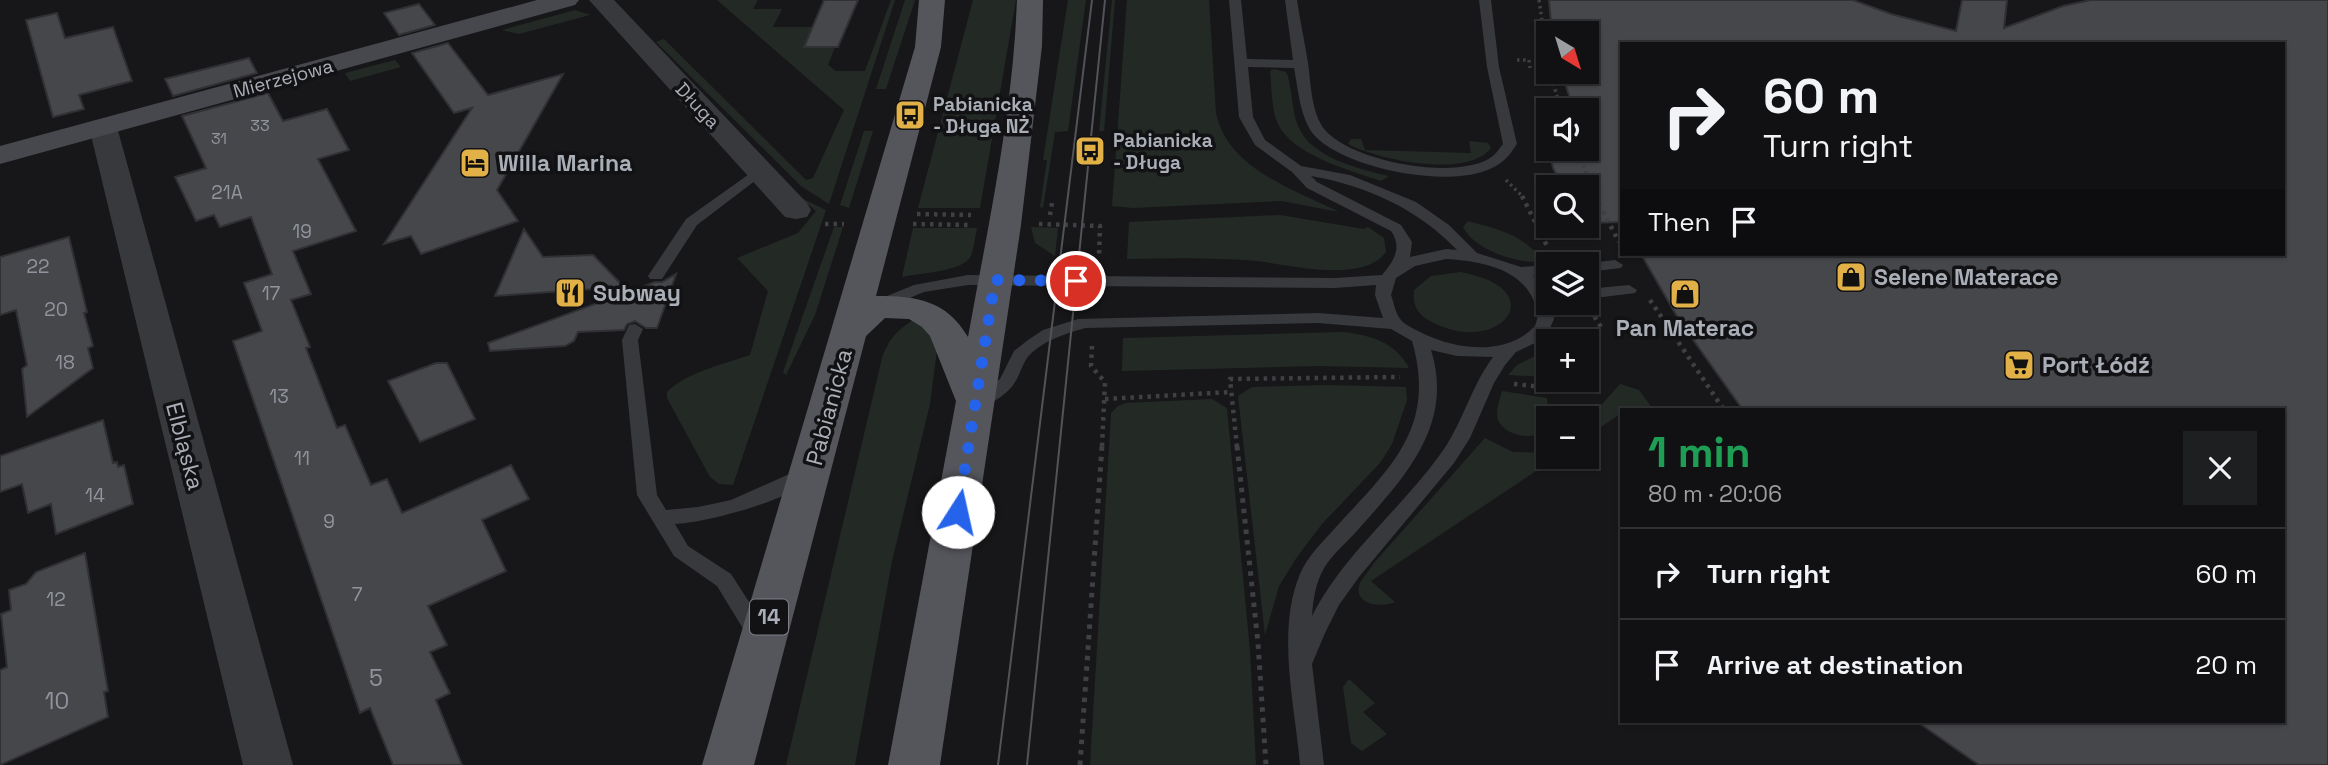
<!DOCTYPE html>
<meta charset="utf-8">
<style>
body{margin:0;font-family:"Space Grotesk",sans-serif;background:#1e1f21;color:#f1f3f6;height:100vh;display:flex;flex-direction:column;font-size:26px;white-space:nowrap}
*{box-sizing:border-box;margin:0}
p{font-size:23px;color:#9c9da0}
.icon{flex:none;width:38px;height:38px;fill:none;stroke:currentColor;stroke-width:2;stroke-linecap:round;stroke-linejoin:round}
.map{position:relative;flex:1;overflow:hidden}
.panel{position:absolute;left:1620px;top:408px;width:665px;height:315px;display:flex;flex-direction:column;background:#111113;border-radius:0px;box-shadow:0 2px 5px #0004,0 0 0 2px #303133}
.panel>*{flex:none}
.guide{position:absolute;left:1620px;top:42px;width:665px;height:214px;border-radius:0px;box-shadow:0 2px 5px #0004,0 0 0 2px #303133;background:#111113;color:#f1f3f6;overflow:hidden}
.needle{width:46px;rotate:142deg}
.tools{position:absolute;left:1536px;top:21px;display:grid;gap:14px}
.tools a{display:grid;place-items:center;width:63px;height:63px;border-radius:0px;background:#111113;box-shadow:0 2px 5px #0004,0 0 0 2px #303133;font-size:35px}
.pin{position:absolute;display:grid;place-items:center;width:60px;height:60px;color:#fff;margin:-30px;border:4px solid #fff;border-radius:50%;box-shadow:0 2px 7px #0007}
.me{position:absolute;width:77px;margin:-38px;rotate:10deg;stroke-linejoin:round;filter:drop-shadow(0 0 5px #0008)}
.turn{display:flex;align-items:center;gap:24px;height:147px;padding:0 28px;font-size:32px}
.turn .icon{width:91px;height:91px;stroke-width:2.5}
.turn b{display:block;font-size:49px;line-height:60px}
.then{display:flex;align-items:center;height:66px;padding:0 28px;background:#0003;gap:14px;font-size:26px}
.round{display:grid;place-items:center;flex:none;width:74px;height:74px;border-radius:0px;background:#1e1f21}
.summary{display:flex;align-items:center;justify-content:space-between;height:119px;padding:0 28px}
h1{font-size:42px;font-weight:800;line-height:52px;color:#1e9e55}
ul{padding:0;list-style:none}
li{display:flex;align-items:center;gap:21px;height:91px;padding:0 28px;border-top:2px solid #303133}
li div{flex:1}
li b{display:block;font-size:26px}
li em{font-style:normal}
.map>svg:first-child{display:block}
.green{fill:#232a25}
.building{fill:#46474b;stroke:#313135;stroke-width:2}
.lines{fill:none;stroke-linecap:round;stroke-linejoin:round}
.path-far2{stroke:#3f4044;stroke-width:3.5;stroke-dasharray:2.5 3.5;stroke-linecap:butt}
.path-far1{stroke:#3f4044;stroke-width:4.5;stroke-dasharray:3.5 5;stroke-linecap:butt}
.path{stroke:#3f4044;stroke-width:5;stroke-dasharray:4.5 6;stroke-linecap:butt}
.lane{fill:#38393d;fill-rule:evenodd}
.street{fill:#38393d;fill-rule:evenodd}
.secondary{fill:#47484d;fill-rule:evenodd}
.primary{fill:#55565c;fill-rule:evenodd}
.tram{stroke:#525358;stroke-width:2}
.route{stroke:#2563eb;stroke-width:12;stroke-dasharray:0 21.6}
.labels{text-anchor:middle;stroke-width:7;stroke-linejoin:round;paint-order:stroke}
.far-number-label{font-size:16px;fill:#91949c}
.far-street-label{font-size:19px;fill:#aaaeb7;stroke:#121214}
.far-poi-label{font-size:19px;font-weight:bold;fill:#aaaeb7;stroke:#121214;text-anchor:start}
.number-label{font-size:19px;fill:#91949c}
.shield{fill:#121214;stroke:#7c7f86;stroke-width:2}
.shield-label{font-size:21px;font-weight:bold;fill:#aaaeb7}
.poi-label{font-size:23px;font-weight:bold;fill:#aaaeb7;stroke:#121214;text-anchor:start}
.street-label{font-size:23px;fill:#aaaeb7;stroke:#121214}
.near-number-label{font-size:23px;fill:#91949c}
</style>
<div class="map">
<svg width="2328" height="765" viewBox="0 0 2328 765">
<rect width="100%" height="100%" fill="#171719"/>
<path class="green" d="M717,0H758L753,9H782L773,27H813L804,47H835L828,65L836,71H865L891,0H895L829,204L801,186L656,42L664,39L806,180L813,178L844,110Z
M905,0H915L886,89H876Z
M973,0H1016L980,208H918Z
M1068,0H1086L1068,131L1055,132L1043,208L1040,207L1047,160H1043Z
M1112,0H1115L1104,131H1099Z
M1127,0H1209L1216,113C1228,169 1293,189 1339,212L1282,201L1133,208L1112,206Z
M575,10L590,15L519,34L502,30Z
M395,60L401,67L350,81L345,73Z
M1274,69L1286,72L1288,76C1292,92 1292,111 1298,126C1311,158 1359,169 1389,176L1381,181C1352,171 1292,155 1278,124C1271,109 1272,88 1270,71Z
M864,131H873L849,208L840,205Z
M1351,139H1361L1365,150L1471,153L1469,141L1488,143L1491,148C1467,179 1379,160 1348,144Z
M799,197L826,210L733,485L719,484L710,477L667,398V392C688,371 723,365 750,355L768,291L737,258L798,233L816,211Z
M1280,215L1364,229L1368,227L1384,238L1386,252C1361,286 1282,262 1246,260C1207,258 1167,258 1127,259L1129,222Z
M1468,221C1498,229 1525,235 1543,262C1519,264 1475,251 1463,227Z
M834,227H843L815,315L786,375L783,372Z
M1031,227L1058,228L1055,256L1035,243Z
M913,228H977C975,237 974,247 971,256C963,272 919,273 902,277Z
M1460,272C1556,289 1499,359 1430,321C1417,314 1412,304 1414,290L1431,276Z
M917,318L925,324L937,350L930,404L892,561L855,765H786L882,358C889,338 899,328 917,318Z
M1342,332C1371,335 1395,342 1409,368L1318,366L1122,371L1123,338Z
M1549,349V377L1508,375L1517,365Z
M1620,384L1639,390L1653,409L1622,410V413L1587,436V421Z
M1328,385L1406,387L1407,400L1392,444L1380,463L1322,524L1297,557L1279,586L1265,635L1238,396L1252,387Z
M1502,391L1547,398L1548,429C1536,441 1505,437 1498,420C1495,412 1500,399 1502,391Z
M1212,399L1227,408L1250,651L1256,765H1090L1111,413L1118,406L1126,403Z
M1485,438L1513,452L1549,453V457H1557L1371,581L1395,602C1381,608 1352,605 1360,583C1363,577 1370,570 1373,564Z
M1349,679L1375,703L1363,712L1387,734L1362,751L1351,743L1343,687Z"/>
<path class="building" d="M824,0H858L838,47H804Z
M1549,0H1853L1891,14L1956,31L1962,0H2007L2004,28L2063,6L2091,0H2328V765H1979L1916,721H2284V410H1743L1679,320L1641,254H2284V44H1622V222L1587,223V187H1563L1553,168L1546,140L1549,124V149H1587V110H1574L1561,72H1587V33H1552Z
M419,4L435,25L399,35L384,13Z
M57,13L65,38L113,27L132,81L79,95L84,109L53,117L26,20Z
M448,43L488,95L563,74L497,190L518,221L421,254L411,236L384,244L472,108L454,113L412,53Z
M249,58L257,73L173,96L165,79Z
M268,93L283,121L327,109L349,150L318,159L356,231L293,251L311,294L291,300L310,347L306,348L337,428L345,425L371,485L387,479L402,513L511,465L529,499L482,520L506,571L428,606L447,645L430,652L450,693L436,700L462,765H393L370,708L360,713L233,341L262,331L244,283L272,274L251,217L220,227L214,215L196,221L175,177L206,168L182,116Z
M524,229L543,257L593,255L624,287L495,296Z
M69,237L87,312L84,313L93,346L88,348L93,368L27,417L22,369L27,365L16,310L0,315V257Z
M676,274L657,328H646L635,321L627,324L624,330L578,332L574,341L565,346L490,351L488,343L655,282H662Z
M436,363H447L475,419L420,442L388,381Z
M103,420L113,463L117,462L118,467L124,465L133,504L56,534L51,504L28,513L22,484L0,492V456Z
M85,553L108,691L104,692L108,717L0,765V670L7,667L1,614L11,610L9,590L26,584L36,572Z"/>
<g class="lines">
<path class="path-far2" d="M1539,0L1549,69
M1517,60H1529L1530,68
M1550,72L1561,110
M1576,149L1596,197
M1506,180L1523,197
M1585,187L1599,185
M1535,192L1549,191"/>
<path class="path-far1" d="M1522,196L1547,246
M1595,196L1619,242
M917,214L971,215
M1050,215L1052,203
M825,224H844
M913,224L970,225
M1039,224L1100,226L1099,257
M1650,300L1724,410
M1092,346L1091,366L1105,382L1102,447
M1587,348L1601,327L1594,316
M1514,384L1562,389L1567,380
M1105,399L1231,392
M1237,447L1230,379L1400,377"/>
<path class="path" d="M1237,446L1258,643L1266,765
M1080,765L1102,446"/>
<path class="lane" d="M1229,0H1241L1247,59L1293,60L1285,0H1297C1300,21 1305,43 1308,63C1311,83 1311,113 1325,130C1352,162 1459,182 1493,156C1497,153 1500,147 1503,144L1487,67L1479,0H1491L1499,67L1517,144C1513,149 1509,157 1503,161C1466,194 1345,170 1314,135C1300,118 1298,88 1294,68L1248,67L1253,117L1265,140L1301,166L1350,175L1416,202L1449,225L1477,253L1521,267L1549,265V275L1533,276L1543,288L1553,306L1554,319L1550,328L1539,341L1516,352L1505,365L1494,383L1470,438L1454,463L1359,577L1339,605L1325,633L1312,664L1324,765H1300C1295,705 1276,631 1300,574C1308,555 1323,542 1336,527C1391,467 1437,428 1412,341L1391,329L1318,323L1085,328C1065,334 1041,341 1027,358C1022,365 1020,375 1015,382C1009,394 983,411 970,407L967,403L1000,379L1014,351L1028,340L1043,330L1078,319L1318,313L1383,318L1375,295L1376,285L1335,288L968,285L924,292L876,312L868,307L870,303L914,285L968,275L1335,278L1382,275C1393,262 1403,248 1391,231L1307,188L1292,172L1255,145L1239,117ZM1311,176C1367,186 1418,209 1457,250L1446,249L1410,257L1412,242L1401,225L1317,182ZM1446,259C1478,261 1518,267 1533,299C1538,309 1539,316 1535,326C1507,356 1458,350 1424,334C1417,330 1406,326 1401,320C1395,313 1394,303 1391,295L1396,278L1415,266ZM1431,350L1457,356L1493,357C1470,388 1462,426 1439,456C1399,511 1343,555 1312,616C1313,602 1315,587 1321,574C1328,558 1344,545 1355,533C1403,479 1455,426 1431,350Z
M759,167L764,168V174L697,225L662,279H650L648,276L686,219Z
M1615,260L1623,265L1621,268L1587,272V264H1581Z
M1629,285L1637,290L1635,293L1587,299V289Z
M635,324L643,329L638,340L657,495L666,510L698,507L731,500L805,467L812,469L814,474C800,499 704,523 675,524L688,546L731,574L766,628L769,634L766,640L758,643L750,640L717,586L674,556L637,495L622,340L629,325Z"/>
<path class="street" d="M589,0H614L807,203L811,210L807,217L796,219L785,217Z
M103,119L113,121L117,127L293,765H243L89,127L93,121Z"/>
<path class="secondary" d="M537,0H579L575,5L0,164V146Z"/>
<path class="primary" d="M919,0H945L941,47L876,296C917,296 946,300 968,337C988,226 1013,113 1017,0H1043L1042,46L1021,225L940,765H888L956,401L930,336L922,327L909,319L885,318L866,336L754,765H702L915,47Z"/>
<path class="tram" d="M998,765L1092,0
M1027,765L1105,0"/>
</g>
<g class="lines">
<path class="route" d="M958,512L995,280L1076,281"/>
</g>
<defs>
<g id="bus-square" transform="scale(1.575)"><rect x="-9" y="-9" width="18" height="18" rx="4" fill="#e1b147" stroke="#121214"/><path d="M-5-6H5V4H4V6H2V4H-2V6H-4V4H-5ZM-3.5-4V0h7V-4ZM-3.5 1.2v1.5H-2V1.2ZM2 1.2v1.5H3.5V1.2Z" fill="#111"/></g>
<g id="hotel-square" transform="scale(1.575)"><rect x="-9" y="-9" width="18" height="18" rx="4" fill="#e1b147" stroke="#121214"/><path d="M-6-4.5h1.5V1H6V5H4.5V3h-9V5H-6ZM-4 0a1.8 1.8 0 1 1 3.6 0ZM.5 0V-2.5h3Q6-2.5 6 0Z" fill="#111"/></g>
<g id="shop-square" transform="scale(1.575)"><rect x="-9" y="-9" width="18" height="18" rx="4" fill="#e1b147" stroke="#121214"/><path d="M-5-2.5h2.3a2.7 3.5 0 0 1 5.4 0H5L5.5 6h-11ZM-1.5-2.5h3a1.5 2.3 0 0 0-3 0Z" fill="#111"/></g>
<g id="restaurant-square" transform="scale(1.575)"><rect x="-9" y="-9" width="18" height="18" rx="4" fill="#e1b147" stroke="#121214"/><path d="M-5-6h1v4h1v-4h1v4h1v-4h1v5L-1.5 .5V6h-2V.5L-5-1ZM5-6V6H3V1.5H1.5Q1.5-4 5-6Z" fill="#111"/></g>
<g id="supermarket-square" transform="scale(1.575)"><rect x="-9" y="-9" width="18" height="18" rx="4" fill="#e1b147" stroke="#121214"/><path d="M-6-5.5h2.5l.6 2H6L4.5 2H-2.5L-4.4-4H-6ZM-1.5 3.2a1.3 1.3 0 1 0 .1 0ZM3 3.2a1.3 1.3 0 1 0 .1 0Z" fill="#111"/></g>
</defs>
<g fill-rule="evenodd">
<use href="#bus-square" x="910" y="115"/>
<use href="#bus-square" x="1090" y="151"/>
<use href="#hotel-square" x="475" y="163"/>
<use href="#shop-square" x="1851" y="277"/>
<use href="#restaurant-square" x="570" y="293"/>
<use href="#shop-square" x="1685" y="294"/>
<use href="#supermarket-square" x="2019" y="365"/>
</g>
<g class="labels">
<g class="far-number-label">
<text x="260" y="131">33</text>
<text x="219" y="144">31</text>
</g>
<g class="far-street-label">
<text transform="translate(283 78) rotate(-15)" y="7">Mierzejowa</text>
<text transform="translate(698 105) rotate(47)" y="7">Długa</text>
</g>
<g class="far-poi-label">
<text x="933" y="111">Pabianicka<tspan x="933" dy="22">- Długa NŻ</tspan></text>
<text x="1113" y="147">Pabianicka<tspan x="1113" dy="22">- Długa</tspan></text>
</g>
<g class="number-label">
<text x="227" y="199">21A</text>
<text x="302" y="238">19</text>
<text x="38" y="273">22</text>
<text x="271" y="300">17</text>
<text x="56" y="316">20</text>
<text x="65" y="369">18</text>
<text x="279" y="403">13</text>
<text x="302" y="465">11</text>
<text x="95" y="502">14</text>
<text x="329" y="528">9</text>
<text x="357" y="601">7</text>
<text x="56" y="606">12</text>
</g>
<rect class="shield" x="750" y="599.5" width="38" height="35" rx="5"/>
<g class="shield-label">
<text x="769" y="624">14</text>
</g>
<g class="poi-label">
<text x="498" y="171">Willa Marina</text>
<text x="1874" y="285">Selene Materace</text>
<text x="593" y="301">Subway</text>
<text x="1685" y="336" text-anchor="middle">Pan Materac</text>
<text x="2042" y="373">Port Łódź</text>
</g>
<g class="street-label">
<text transform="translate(829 407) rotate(-75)" y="8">Pabianicka</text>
<text transform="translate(185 446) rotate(75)" y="8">Elbląska</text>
</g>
<g class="near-number-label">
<text x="376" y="686">5</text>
<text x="57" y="709">10</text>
</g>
</g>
</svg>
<div class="tools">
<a><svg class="needle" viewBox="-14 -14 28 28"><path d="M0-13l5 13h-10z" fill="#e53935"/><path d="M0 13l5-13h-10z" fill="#9c9da0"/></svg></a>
<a><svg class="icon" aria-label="sound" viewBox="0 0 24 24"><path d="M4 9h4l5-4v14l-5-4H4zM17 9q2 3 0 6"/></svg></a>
<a><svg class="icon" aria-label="search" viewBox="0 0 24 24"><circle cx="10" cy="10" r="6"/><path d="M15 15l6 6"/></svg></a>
<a><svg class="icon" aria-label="layers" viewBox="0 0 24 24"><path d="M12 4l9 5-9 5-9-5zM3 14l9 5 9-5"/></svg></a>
<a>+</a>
<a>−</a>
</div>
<div class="pin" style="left:1076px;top:281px;background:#d93025"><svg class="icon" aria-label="arrive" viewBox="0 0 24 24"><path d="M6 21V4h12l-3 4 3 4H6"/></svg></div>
<svg class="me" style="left:958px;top:512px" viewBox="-20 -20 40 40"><circle r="19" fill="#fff"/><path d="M0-13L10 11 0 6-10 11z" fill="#2563eb"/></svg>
<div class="guide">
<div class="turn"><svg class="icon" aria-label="right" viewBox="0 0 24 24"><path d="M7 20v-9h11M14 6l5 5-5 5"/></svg><div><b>60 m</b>Turn right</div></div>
<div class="then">Then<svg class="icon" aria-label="arrive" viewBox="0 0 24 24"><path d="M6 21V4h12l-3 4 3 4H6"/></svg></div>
</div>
<section class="panel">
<div class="summary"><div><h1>1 min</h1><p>80 m · 20:06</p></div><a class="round"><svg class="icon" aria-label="close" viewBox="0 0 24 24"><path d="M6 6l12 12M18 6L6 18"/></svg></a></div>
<ul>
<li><svg class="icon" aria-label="right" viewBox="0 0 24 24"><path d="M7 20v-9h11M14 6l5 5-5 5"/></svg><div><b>Turn right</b></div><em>60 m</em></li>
<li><svg class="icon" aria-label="arrive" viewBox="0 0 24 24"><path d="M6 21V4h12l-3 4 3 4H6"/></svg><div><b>Arrive at destination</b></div><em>20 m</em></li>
</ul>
</section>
</div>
